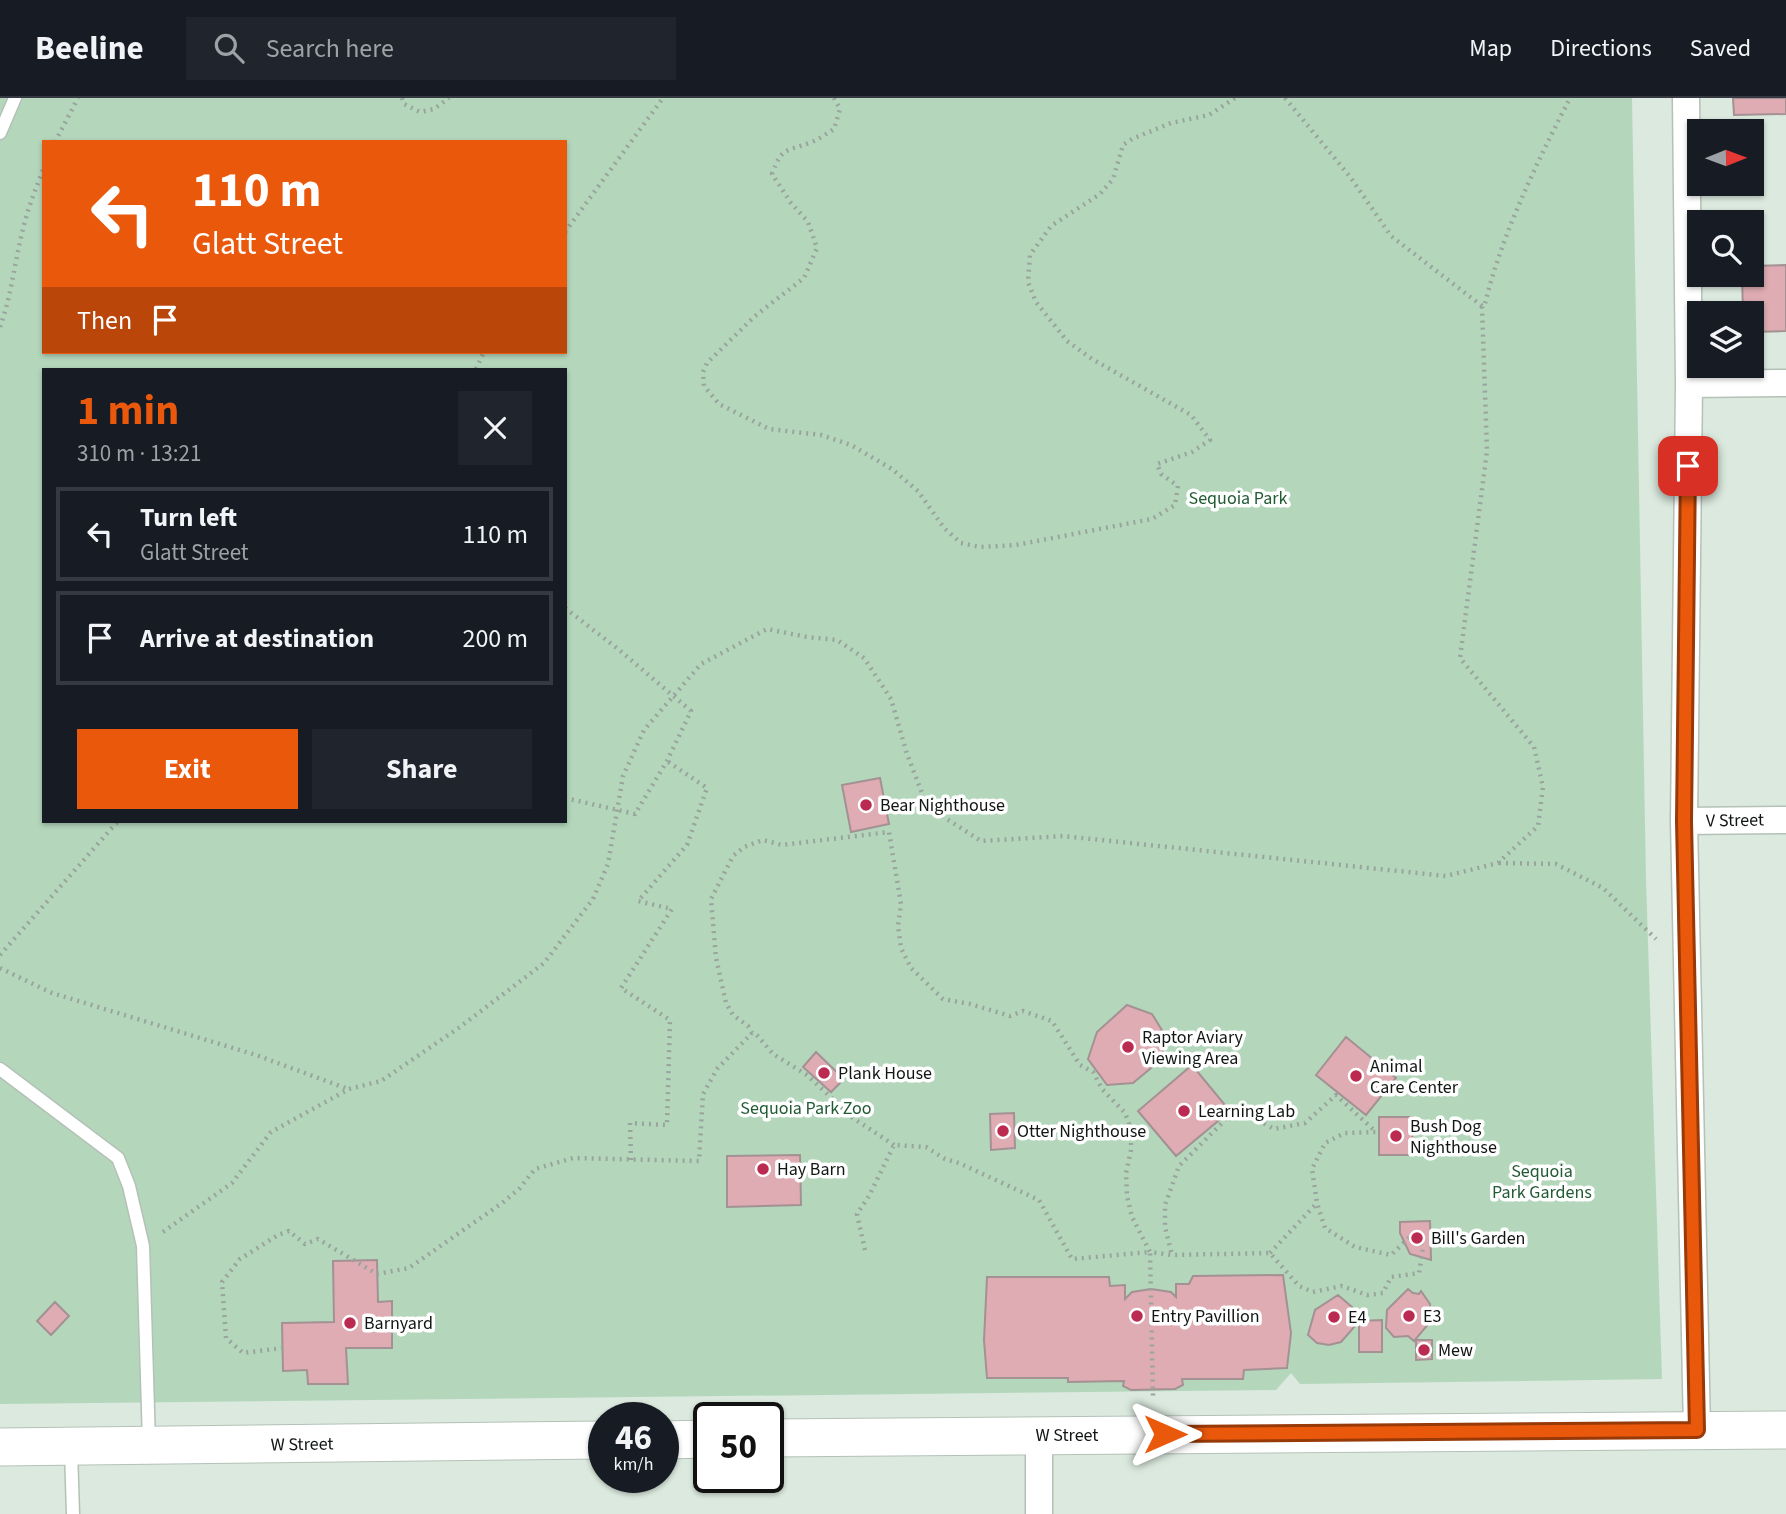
<!DOCTYPE html>
<meta charset="utf-8">
<style>
body{margin:0;font-family:"Source Sans 3",sans-serif;background:#20242c;color:#f1f3f6;height:100vh;display:flex;flex-direction:column;font-size:26px;white-space:nowrap}
*{box-sizing:border-box;margin:0}
p{font-size:23px;color:#9ea1a6}
.icon{flex:none;width:38px;height:38px;fill:none;stroke:currentColor;stroke-width:2;stroke-linecap:round;stroke-linejoin:round}
.map{position:relative;flex:1;overflow:hidden}
.drawer{position:absolute;left:42px;top:270px;width:525px;height:455px;display:flex;flex-direction:column;background:#171b24;border-radius:0px;box-shadow:0 2px 5px #0004}
.drawer>*{flex:none}
.top-card{position:absolute;left:42px;top:42px;width:525px;height:214px;border-radius:0px;box-shadow:0 2px 5px #0004;background:#ea580c;color:#fff;overflow:hidden}
.needle{width:46px;rotate:89deg}
.tools{position:absolute;left:1687px;top:21px;display:grid;gap:14px}
.tools a{display:grid;place-items:center;width:77px;height:77px;border-radius:0px;background:#171b24;box-shadow:0 2px 5px #0004;font-size:35px}
.speed{position:absolute;left:588px;top:1304px;display:flex;gap:14px;font-size:35px;font-weight:700;text-align:center}
.speed>*{display:grid;place-content:center;width:91px;height:91px;border-radius:50%;background:#171b24;box-shadow:0 2px 5px #0004;line-height:1}
.speed small{font-size:18px;font-weight:400}
.speed .limit{border:4px solid #111;border-radius:10px;background:#fff;color:#111}
.pin{position:absolute;display:grid;place-items:center;width:60px;height:60px;color:#fff;margin:-30px;border-radius:14px;box-shadow:0 4px 10px #0006}
.me{position:absolute;width:77px;margin:-38px;rotate:90deg;stroke-linejoin:round;filter:drop-shadow(0 0 5px #0008)}
.turn{display:flex;align-items:center;gap:24px;height:147px;padding:0 35px;font-size:32px}
.turn .icon{width:91px;height:91px;stroke-width:2.5}
.turn b{display:block;font-size:49px;line-height:60px}
.then{display:flex;align-items:center;height:66px;padding:0 35px;background:#0003;gap:14px;font-size:26px}
.round{display:grid;place-items:center;flex:none;width:74px;height:74px;border-radius:0px;background:#20242c}
.headline{display:flex;align-items:center;justify-content:space-between;height:119px;padding:0 35px}
h1{font-size:42px;font-weight:700;line-height:52px;color:#ea580c}
.cta{display:flex;gap:14px;margin-top:auto;padding:14px 35px}
.cta a{flex:1;height:80px;border-radius:0px;background:#ea580c;color:#fff;font-size:28px;font-weight:700;line-height:80px;text-align:center}
.cta a+a{background:#20242c;color:#f1f3f6}
ul{padding:0;list-style:none}
li{display:flex;align-items:center;gap:21px;height:94px;margin:0 14px 10px;padding:0 21px;border:4px solid #363941;border-radius:0px}
li div{flex:1}
li b{display:block;font-size:26px}
li em{font-style:normal}
header{display:flex;align-items:center;gap:42px;box-sizing:border-box;height:98px;padding:0 35px;background:#171b24;border-bottom:2px solid #363941}
header strong{font-size:33px}
nav{display:flex;gap:38px;margin-inline-start:auto;font-size:24px}
.search{width:490px;height:63px;background:#20242c;display:flex;align-items:center;gap:18px;box-sizing:border-box;padding:0 24px;border-radius:0px;color:#9ea1a6;font-size:26px}
.map>svg:first-child{display:block}
.green{fill:#b4d7bc;fill-rule:evenodd}
.building{fill:#deacb2;stroke:#a39193;stroke-width:2}
.lines{fill:none;stroke-linecap:round;stroke-linejoin:round}
.service-casing{stroke:#b4c1b7;stroke-width:15}
.minor-casing{stroke:#b4c1b7;stroke-width:29}
.secondary-casing{stroke:#b4c1b7;stroke-width:39}
.path{stroke:#99a49c;stroke-width:4.5;stroke-dasharray:2 5;stroke-linecap:butt}
.service{stroke:#fff;stroke-width:12}
.minor{stroke:#fff;stroke-width:26}
.secondary{stroke:#fff;stroke-width:37}
.path-bridge{stroke:#99a49c;stroke-width:4.5;stroke-dasharray:2 5;stroke-linecap:butt}
.route-casing{stroke:#983908;stroke-width:18}
.route{stroke:#ea580c;stroke-width:12}
.poi-dot{fill:#bb2b51;stroke:#fff;stroke-width:2.5}
.labels{text-anchor:middle;stroke-width:7;stroke-linejoin:round;paint-order:stroke}
.park-label{font-size:18px;fill:#215a33;stroke:#fff}
.poi-label{font-size:18px;fill:#121613;stroke:#fff;text-anchor:start}
.street-label{font-size:18px;fill:#121613;stroke:#fff}
</style>
<header>
<strong>Beeline</strong>
<div class="search"><svg class="icon" aria-label="search" viewBox="0 0 24 24"><circle cx="10" cy="10" r="6"/><path d="M15 15l6 6"/></svg>Search here</div>
<nav><a>Map</a><a>Directions</a><a>Saved</a></nav>
</header>
<div class="map">
<svg width="1786" height="1416" viewBox="0 0 1786 1416">
<rect width="100%" height="100%" fill="#dbe9de"/>
<path class="green" d="M0,0H1632L1646,782L1662,1281L1300,1286L1291,1275L1276,1292L0,1306ZM44,44H565V254H44ZM44,271H565V723H44Z"/>
<path class="building" d="M1733,0H1786V16L1734,17Z
M1786,167V233L1752,234V215H1743L1742,177H1752V168Z
M880,680L889,726L851,734L842,687Z
M1127,907L1152,916L1165,937L1162,961L1133,985L1107,987L1088,961L1097,934Z
M1346,939L1396,980L1366,1017L1316,977Z
M816,954L844,981L831,994L803,969Z
M1192,967L1230,1013L1176,1058L1138,1013Z
M1014,1015L1015,1050L991,1052L990,1016Z
M1379,1019H1413L1412,1057H1379Z
M800,1057L801,1107L727,1109V1058Z
M1430,1123L1431,1162L1410,1156L1400,1135V1124Z
M377,1162L378,1204L392,1203V1250H346L348,1286H308L307,1272L283,1273L282,1225L334,1224L333,1163Z
M1283,1177L1291,1235L1287,1270L1244,1272L1243,1281H1182L1183,1287L1175,1291L1131,1292L1123,1288L1124,1283L1068,1284V1280H987L984,1242L987,1179H1109L1110,1188L1125,1187V1201L1132,1194L1151,1191L1171,1194L1176,1199V1186H1189L1193,1178Z
M1408,1191L1413,1195L1419,1196L1421,1193L1430,1206L1431,1223L1414,1243L1408,1238L1394,1239L1386,1230L1387,1212Z
M1338,1197L1359,1215L1351,1223L1356,1227L1341,1244L1329,1247L1317,1245L1308,1237L1315,1212Z
M55,1204L69,1218L51,1237L37,1223Z
M1382,1222V1254H1359V1223Z
M1416,1242H1432V1261L1416,1262Z"/>
<g class="lines">
<g class="service-casing">
<path id="service" d="M0,35L15,0
M0,971L118,1060L129,1088L143,1148L149,1344
M71,1352L73,1416"/>
</g>
<g class="minor-casing">
<path id="minor" d="M1686,0L1689,286L1684,723L1697,1332
M1689,286L1786,285
M1684,723L1786,722
M1039,1337V1416"/>
</g>
<g class="secondary-casing">
<path id="secondary" d="M768,1340L1786,1332
M663,1342L709,1341
M0,1349L604,1342"/>
</g>
<path class="path" d="M402,0L404,6L420,14L434,11L449,0
M834,0L840,11L834,31C826,36 818,42 809,45C785,54 782,49 772,76L791,105L808,124L817,150L804,180L755,218L707,265L703,274L704,288L719,306L769,331L821,337L851,347L892,371L918,393L944,430L961,445L980,449L1016,447L1152,421L1175,407L1178,388L1161,376L1157,366L1192,354L1210,342L1191,317L1092,261L1067,243L1036,204L1028,184L1030,157L1051,128L1100,96L1113,81L1123,47L1132,41L1171,25L1209,17L1235,0
M1285,0L1351,80L1391,138L1482,208
M55,44L78,0
M565,134L663,0
M0,229C12,196 15,161 24,127C29,107 37,88 44,69
M476,271L484,254
M1499,765L1556,766L1603,790L1656,841
M0,857L118,723
M0,870L52,895L256,957L348,991
M894,1047L853,1020L807,977L773,956L756,936L752,935L748,928L733,917L726,905L716,860L711,801L733,758L744,749L763,742L782,747L889,734L901,806L898,828L901,850L911,870L943,901L970,906L1010,918L1023,913L1052,923L1080,967L1093,974L1102,991L1125,1015L1131,1031V1052L1126,1075L1127,1098L1132,1119L1150,1154L1172,1157L1270,1155L1299,1188L1313,1194L1342,1188L1367,1197L1383,1195L1391,1179L1419,1175L1423,1149L1414,1135L1391,1157L1355,1149L1325,1130L1317,1105L1312,1071L1325,1045L1345,1035L1376,1034L1336,997L1305,1025L1274,1031L1256,1021L1245,1010L1234,1013L1179,1068L1165,1107V1129L1172,1157
M631,1062L630,1025L667,1027L670,922L621,890L672,811L638,803L687,747L707,690L667,663
M163,1134L232,1085L271,1034L349,991L381,983L460,929L544,865L593,801L608,766L623,678L644,632L701,566L767,531L807,539L837,542L864,560L891,601L907,656L927,708L981,743L1063,738L1446,778L1498,765L1538,728L1543,689L1534,649L1460,560L1487,353L1482,208L1485,206C1501,138 1538,62 1570,0
M865,1152L857,1116L869,1098L894,1047L926,1049L945,1061L959,1065L1039,1102L1072,1161L1150,1154L1153,1298
M1270,1155L1317,1105
M283,1250L243,1255L226,1240L222,1184L240,1161L278,1137L289,1133L305,1146L318,1141L377,1176L409,1170L502,1105L519,1091L535,1071L573,1060L699,1063L703,996L717,971L752,935"/>
<use href="#service" class="service"/>
<use href="#minor" class="minor"/>
<use href="#secondary" class="secondary"/>
<path class="path-bridge" d="M565,510L618,551L691,613L667,663L635,716L565,700"/>
</g>
<g class="lines">
<g class="route-casing">
<path id="route" d="M1165,1336L1697,1332L1684,723L1688,368"/>
</g>
<use href="#route" class="route"/>
</g>
<g class="poi-dot">
<circle cx="866" cy="707" r="7"/>
<circle cx="1128" cy="949" r="7"/>
<circle cx="824" cy="975" r="7"/>
<circle cx="1356" cy="978" r="7"/>
<circle cx="1184" cy="1013" r="7"/>
<circle cx="1003" cy="1033" r="7"/>
<circle cx="1396" cy="1038" r="7"/>
<circle cx="763" cy="1071" r="7"/>
<circle cx="1417" cy="1140" r="7"/>
<circle cx="1137" cy="1218" r="7"/>
<circle cx="1409" cy="1218" r="7"/>
<circle cx="1334" cy="1219" r="7"/>
<circle cx="350" cy="1225" r="7"/>
<circle cx="1424" cy="1252" r="7"/>
</g>
<g class="labels">
<g class="park-label">
<text x="1238" y="406">Sequoia Park</text>
<text x="806" y="1016">Sequoia Park Zoo</text>
<text x="1542" y="1079">Sequoia<tspan x="1542" dy="21">Park Gardens</tspan></text>
</g>
<g class="poi-label">
<text x="880" y="713">Bear Nighthouse</text>
<text x="1142" y="945">Raptor Aviary<tspan x="1142" dy="21">Viewing Area</tspan></text>
<text x="1370" y="974">Animal<tspan x="1370" dy="21">Care Center</tspan></text>
<text x="838" y="981">Plank House</text>
<text x="1198" y="1019">Learning Lab</text>
<text x="1410" y="1034">Bush Dog<tspan x="1410" dy="21">Nighthouse</tspan></text>
<text x="1017" y="1039">Otter Nighthouse</text>
<text x="777" y="1077">Hay Barn</text>
<text x="1431" y="1146">Bill's Garden</text>
<text x="1151" y="1224">Entry Pavillion</text>
<text x="1423" y="1224">E3</text>
<text x="1348" y="1225">E4</text>
<text x="364" y="1231">Barnyard</text>
<text x="1438" y="1258">Mew</text>
</g>
<g class="street-label">
<text transform="translate(1735 722) rotate(-1)" y="6">V Street</text>
<text x="1067" y="1343">W Street</text>
<text transform="translate(302 1346) rotate(-1)" y="6">W Street</text>
</g>
</g>
</svg>
<div class="tools">
<a><svg class="needle" viewBox="-14 -14 28 28"><path d="M0-13l5 13h-10z" fill="#e53935"/><path d="M0 13l5-13h-10z" fill="#9ea1a6"/></svg></a>
<a><svg class="icon" aria-label="search" viewBox="0 0 24 24"><circle cx="10" cy="10" r="6"/><path d="M15 15l6 6"/></svg></a>
<a><svg class="icon" aria-label="layers" viewBox="0 0 24 24"><path d="M12 4l9 5-9 5-9-5zM3 14l9 5 9-5"/></svg></a>
</div>
<div class="speed"><div>46<small>km/h</small></div><div class="limit">50</div></div>
<div class="pin" style="left:1688px;top:368px;background:#d93025"><svg class="icon" aria-label="arrive" viewBox="0 0 24 24"><path d="M6 21V4h12l-3 4 3 4H6"/></svg></div>
<svg class="me" style="left:1165px;top:1336px" viewBox="-20 -20 40 40"><path d="M0-17L14 15 0 8-14 15z" fill="#ea580c" stroke="#fff" stroke-width="4"/></svg>
<div class="top-card">
<div class="turn"><svg class="icon" aria-label="left" viewBox="0 0 24 24"><path d="M17 20v-9H6M10 6l-5 5 5 5"/></svg><div><b>110 m</b>Glatt Street</div></div>
<div class="then">Then<svg class="icon" aria-label="arrive" viewBox="0 0 24 24"><path d="M6 21V4h12l-3 4 3 4H6"/></svg></div>
</div>
<section class="drawer">
<div class="headline"><div><h1>1 min</h1><p>310 m · 13:21</p></div><a class="round"><svg class="icon" aria-label="close" viewBox="0 0 24 24"><path d="M6 6l12 12M18 6L6 18"/></svg></a></div>
<ul>
<li><svg class="icon" aria-label="left" viewBox="0 0 24 24"><path d="M17 20v-9H6M10 6l-5 5 5 5"/></svg><div><b>Turn left</b><p>Glatt Street</p></div><em>110 m</em></li>
<li><svg class="icon" aria-label="arrive" viewBox="0 0 24 24"><path d="M6 21V4h12l-3 4 3 4H6"/></svg><div><b>Arrive at destination</b></div><em>200 m</em></li>
</ul>
<div class="cta"><a>Exit</a><a>Share</a></div>
</section>
</div>
